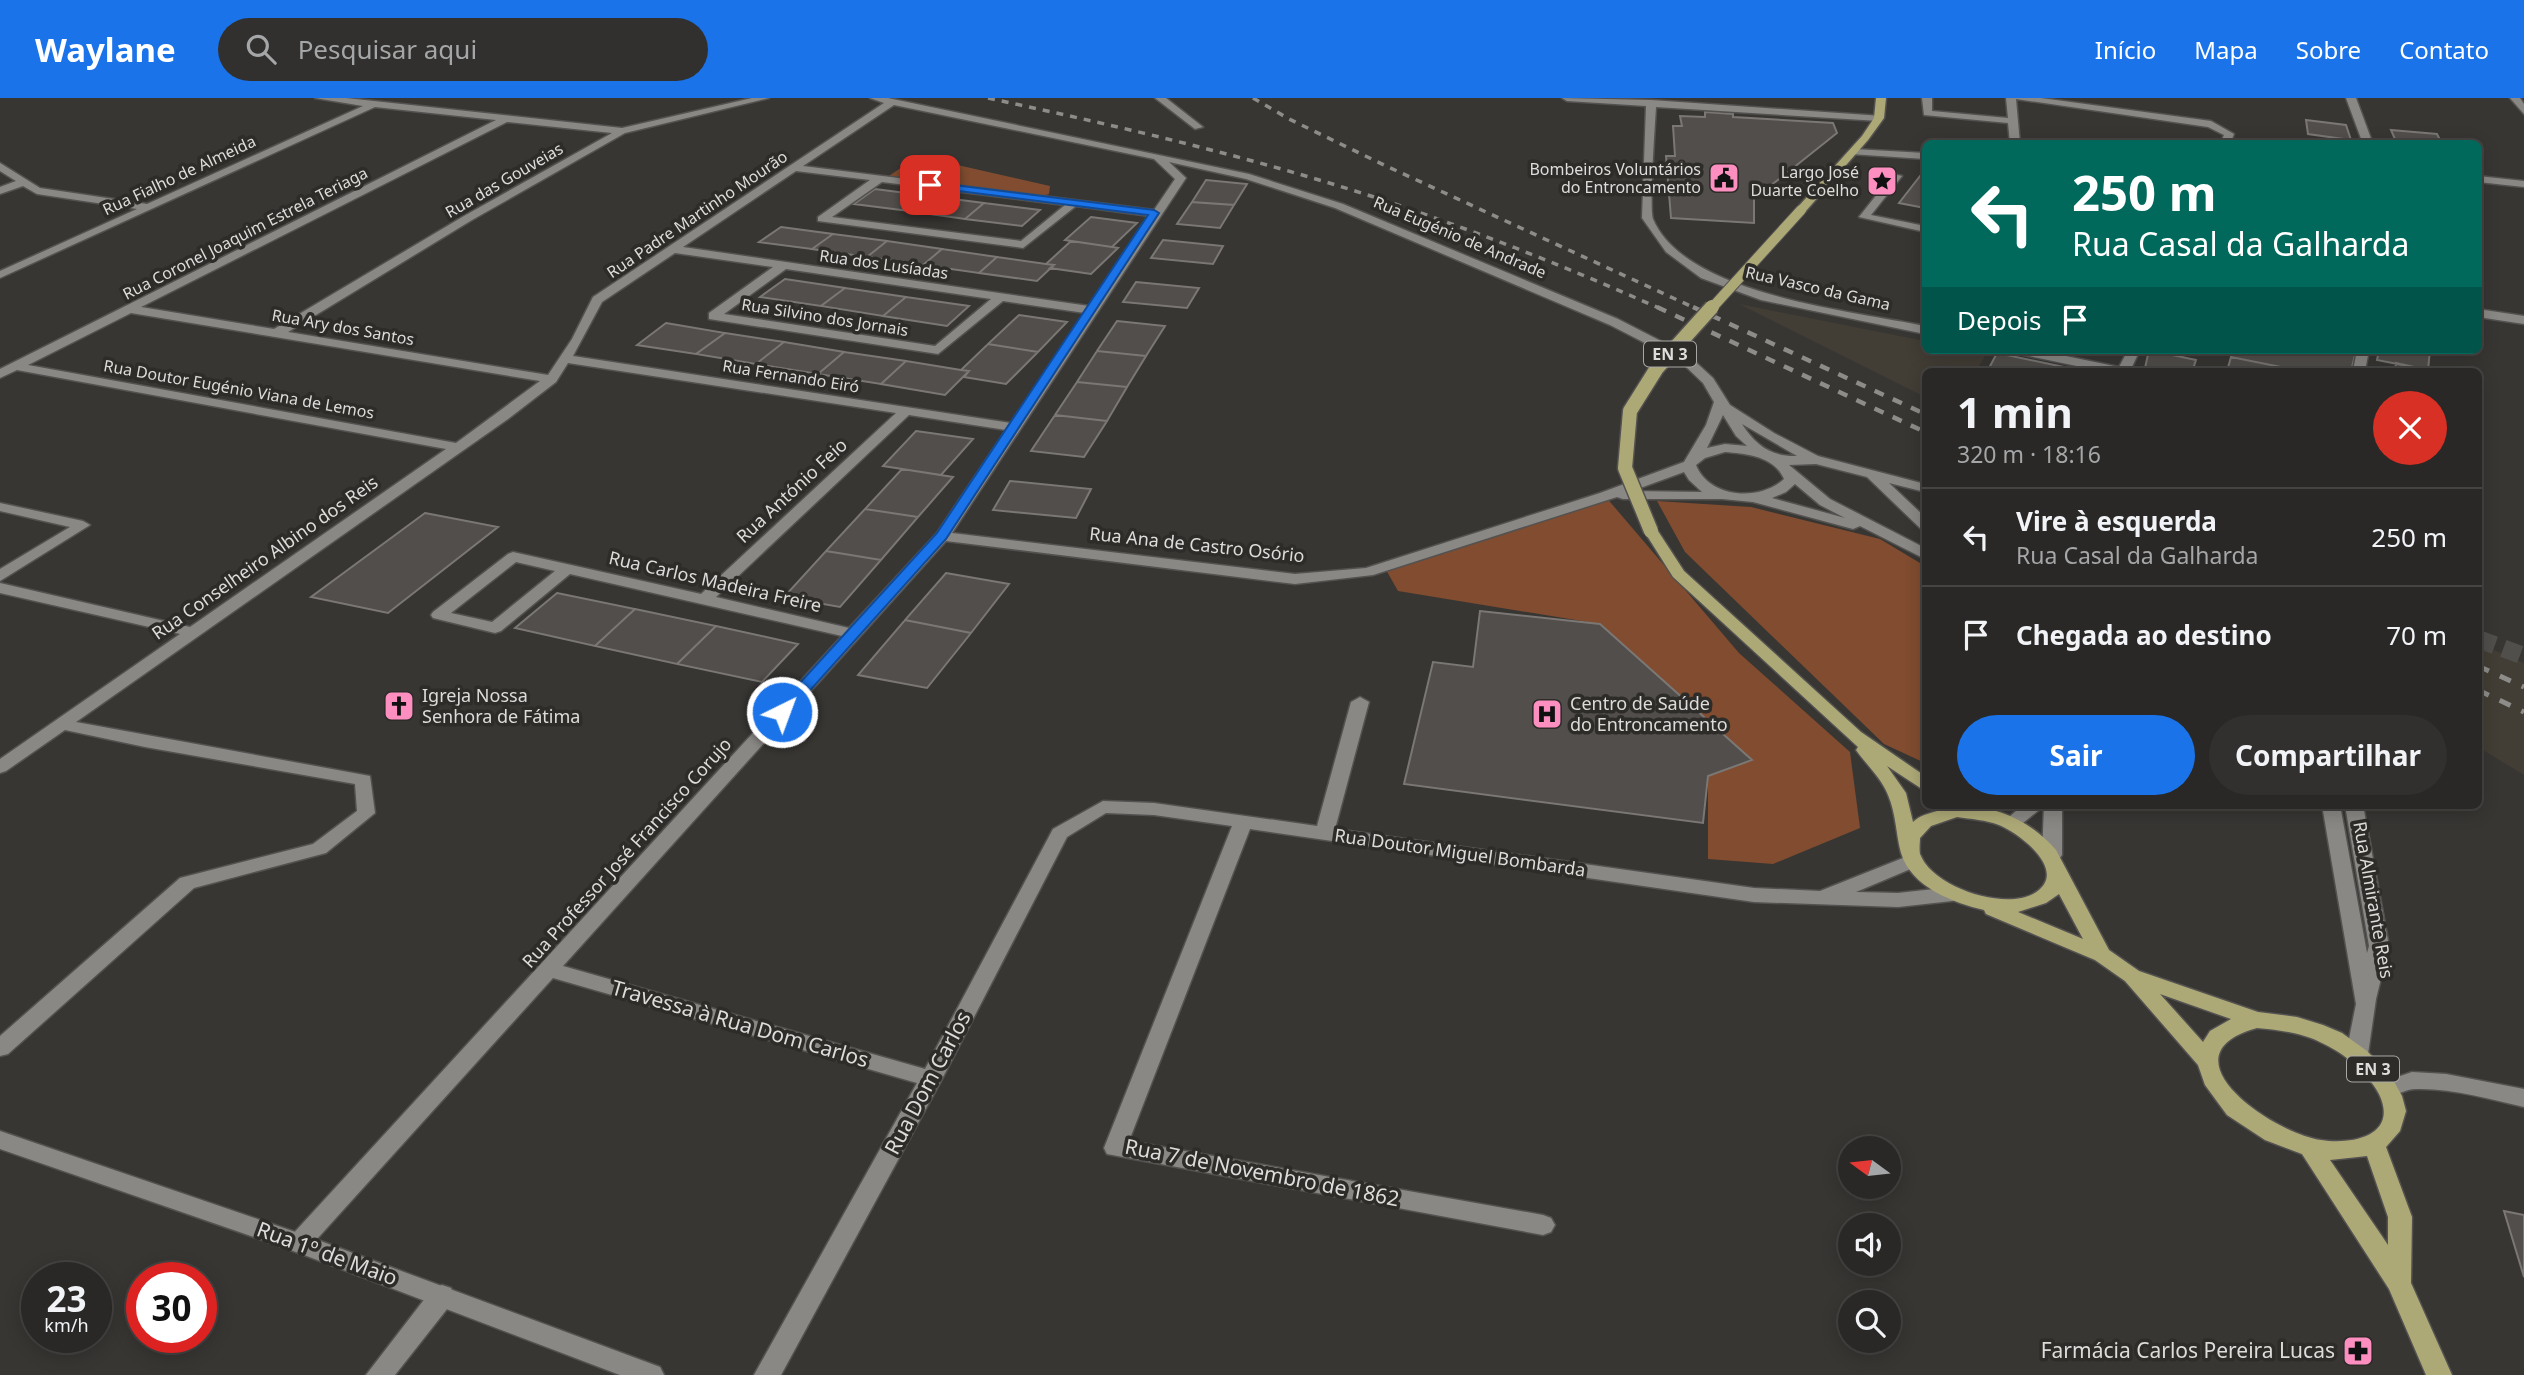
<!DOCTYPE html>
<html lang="pt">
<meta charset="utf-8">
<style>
body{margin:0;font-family:"Noto Sans",sans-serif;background:#31302e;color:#f1f3f6;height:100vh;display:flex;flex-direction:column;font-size:26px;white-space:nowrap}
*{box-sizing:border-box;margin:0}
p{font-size:23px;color:#a5a6a7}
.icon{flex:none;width:38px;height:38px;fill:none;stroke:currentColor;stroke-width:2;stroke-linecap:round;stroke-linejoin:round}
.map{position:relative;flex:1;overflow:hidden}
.side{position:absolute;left:1922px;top:270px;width:560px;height:441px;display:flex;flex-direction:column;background:#292826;border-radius:10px;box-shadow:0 4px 18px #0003,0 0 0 2px #454443}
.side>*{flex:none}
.top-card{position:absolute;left:1922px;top:42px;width:560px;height:214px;border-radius:10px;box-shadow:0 4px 18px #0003,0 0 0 2px #454443;background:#00695c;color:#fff;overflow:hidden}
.needle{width:46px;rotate:285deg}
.controls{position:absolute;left:1838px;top:1038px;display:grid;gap:14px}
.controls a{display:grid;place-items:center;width:63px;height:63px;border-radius:50%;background:#292826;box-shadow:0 4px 18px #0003,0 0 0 2px #454443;font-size:35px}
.speed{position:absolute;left:21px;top:1164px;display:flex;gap:14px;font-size:35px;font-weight:700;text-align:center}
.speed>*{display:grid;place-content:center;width:91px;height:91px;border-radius:50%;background:#292826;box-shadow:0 4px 18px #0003,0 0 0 2px #454443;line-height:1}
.speed small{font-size:18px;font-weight:400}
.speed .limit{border:10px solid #d22;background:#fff;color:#111}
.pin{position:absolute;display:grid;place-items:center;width:60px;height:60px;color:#fff;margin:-30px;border-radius:14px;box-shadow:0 4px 10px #0006}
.me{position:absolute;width:77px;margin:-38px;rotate:42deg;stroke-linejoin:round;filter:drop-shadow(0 0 5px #0008)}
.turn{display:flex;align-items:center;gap:24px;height:147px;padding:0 35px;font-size:32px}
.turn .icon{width:91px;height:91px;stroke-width:2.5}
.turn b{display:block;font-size:49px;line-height:60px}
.then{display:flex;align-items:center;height:66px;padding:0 35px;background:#0003;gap:14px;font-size:26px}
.round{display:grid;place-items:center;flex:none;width:74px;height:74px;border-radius:37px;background:#31302e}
.summary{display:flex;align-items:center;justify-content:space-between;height:119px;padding:0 35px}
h1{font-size:42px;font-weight:700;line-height:52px}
.primary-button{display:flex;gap:14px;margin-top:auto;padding:14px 35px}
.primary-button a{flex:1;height:80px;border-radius:42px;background:#1a73e8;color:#fff;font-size:28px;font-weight:700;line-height:80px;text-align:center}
.primary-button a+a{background:#31302e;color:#f1f3f6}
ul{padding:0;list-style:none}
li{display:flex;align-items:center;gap:21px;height:98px;padding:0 35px;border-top:2px solid #454443}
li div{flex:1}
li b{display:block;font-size:26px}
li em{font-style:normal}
header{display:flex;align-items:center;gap:42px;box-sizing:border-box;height:98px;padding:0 35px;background:#1a73e8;color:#fff}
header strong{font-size:33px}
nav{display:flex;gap:38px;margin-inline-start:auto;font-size:24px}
.search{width:490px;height:63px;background:#31302e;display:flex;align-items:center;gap:18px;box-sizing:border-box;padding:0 24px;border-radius:38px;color:#a5a6a7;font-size:26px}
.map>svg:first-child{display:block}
.built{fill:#423d35}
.green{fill:#814c2f}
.building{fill:#514e4b;stroke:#7a7774;stroke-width:2}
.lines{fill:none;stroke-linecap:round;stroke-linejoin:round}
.street-tunnel{stroke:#504f4c;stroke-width:18;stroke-dasharray:18 9;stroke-linecap:butt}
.street-casing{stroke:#545250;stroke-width:3}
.secondary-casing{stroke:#545250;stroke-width:3}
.primary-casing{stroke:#545250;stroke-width:3}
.street{fill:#8a8885;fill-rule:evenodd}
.secondary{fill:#8a8885;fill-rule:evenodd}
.primary{fill:#ada977;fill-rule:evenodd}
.rail-far2{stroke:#8d8c89;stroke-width:3.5;stroke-dasharray:7 7;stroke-linecap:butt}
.rail-far1{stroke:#8d8c89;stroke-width:4.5;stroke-dasharray:10 10;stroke-linecap:butt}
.rail{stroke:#8d8c89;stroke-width:5;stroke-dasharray:12 12;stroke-linecap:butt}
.primary-bridge-far1-casing{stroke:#545250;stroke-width:12;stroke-linecap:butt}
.primary-bridge-casing{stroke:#545250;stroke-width:17;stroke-linecap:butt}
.primary-bridge-far1{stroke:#ada977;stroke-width:10}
.primary-bridge{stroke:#ada977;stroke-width:14}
.route{fill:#1a73e8;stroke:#114b97;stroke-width:2}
.labels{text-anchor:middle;stroke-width:7;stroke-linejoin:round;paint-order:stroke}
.far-poi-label{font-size:16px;fill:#dddcda;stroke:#2d2c29;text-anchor:end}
.far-street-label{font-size:16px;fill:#dddcda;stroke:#2d2c29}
.shield{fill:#2d2c29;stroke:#a8a7a5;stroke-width:2}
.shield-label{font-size:16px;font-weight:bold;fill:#dddcda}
.street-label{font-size:18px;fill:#dddcda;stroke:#2d2c29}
.poi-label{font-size:18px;fill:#dddcda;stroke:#2d2c29;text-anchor:start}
.near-street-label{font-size:21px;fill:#dddcda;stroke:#2d2c29}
.near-poi-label{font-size:21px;fill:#dddcda;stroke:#2d2c29;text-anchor:end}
</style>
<header>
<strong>Waylane</strong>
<div class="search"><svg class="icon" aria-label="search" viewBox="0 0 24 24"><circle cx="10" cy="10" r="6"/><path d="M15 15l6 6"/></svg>Pesquisar aqui</div>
<nav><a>Início</a><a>Mapa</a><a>Sobre</a><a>Contato</a></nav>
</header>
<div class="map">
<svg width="2524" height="1277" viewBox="0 0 2524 1277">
<rect width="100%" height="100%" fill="#373633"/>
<path class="built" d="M1739,206L1925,243V252H1973L1987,255L1976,273H1925V299Z
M2478,545L2524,565V677L2478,649Z"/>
<path class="green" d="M918,58L1050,88L1049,96L1039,99L889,78Z
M1605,398L1739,555L1850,654L1860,730L1773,766L1708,761V678L1600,526L1398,493L1385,470Z
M1657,403L1751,409L1880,441L1925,468V665L1884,646L1685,454Z"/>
<path class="building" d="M1705,14L1733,16V19L1833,25L1837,35L1754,101V125L1671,120L1666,58H1675L1673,28H1682L1680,18L1705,19Z
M2306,22L2346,27L2351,42L2308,36Z
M2391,32L2437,36L2442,46H2397Z
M1920,78L1925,79V110L1899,105Z
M1206,82L1247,86L1234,107L1192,104Z
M875,91L929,98L909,113L854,106Z
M929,98L984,105L965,121L909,113Z
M1192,104L1234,107L1220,130L1177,126Z
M984,105L1040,112L1022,128L965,121Z
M1091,119L1137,125L1112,149L1065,142Z
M781,129L833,136L812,151L759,144Z
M833,136L887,143L867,159L812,151Z
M1163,142L1223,148L1213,166L1151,160Z
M887,143L942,151L923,167L867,159Z
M1071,143L1112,149L1118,150L1091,176L1050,170L1054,167L1046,166Z
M942,151L997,159L979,175L923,167Z
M997,159L1046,166L1054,167L1037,183L979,175Z
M785,181L845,190L821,208L760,199Z
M1136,184L1199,190L1187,210L1123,204Z
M845,190L906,199L883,218L821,208Z
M906,199L969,208L947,228L883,218Z
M1019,217L1067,224L1038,254L988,246Z
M1117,223L1165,228L1146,258L1097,253Z
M666,225L725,235L696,256L637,247Z
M725,235L784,244L756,266L696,256Z
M784,244L844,254L818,276L756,266Z
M988,246L1038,254L1006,286L964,279L969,273L961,272Z
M2149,252L2196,262L2193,271L2204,273L2145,270Z
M2232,252H2328L2355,257L2351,273H2280L2281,269L2231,259Z
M2379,252H2430L2428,272L2377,262Z
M1097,253L1146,258L1127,289L1077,284Z
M844,254L906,263L881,286L818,276Z
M1997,255L2083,273L1988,272Z
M2231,259L2281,269L2280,273H2227Z
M906,263L961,272L969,273L945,297L881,286Z
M2396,265L2428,272L2435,273H2395Z
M1077,284L1127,289L1107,323L1055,317Z
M1055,317L1107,323L1084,359L1031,353Z
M916,333L973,341L941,377L883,368Z
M902,371L953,379L918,419L865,411Z
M1010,383L1091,391L1076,420L993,412Z
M865,411L918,419L881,462L826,453Z
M425,415L498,429L388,515L311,499Z
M826,453L881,462L840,509L784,499Z
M946,475L1009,486L971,535L905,522Z
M557,495L635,511L595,548L515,530Z
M635,511L716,528L677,566L595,548Z
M1480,513L1600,526L1752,662L1708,678L1703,725L1404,686L1433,564L1473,569Z
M905,522L971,535L927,590L858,577Z
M716,528L798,546L762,584L677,566Z
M2504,1113L2524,1117V1179Z"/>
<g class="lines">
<path class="street-tunnel" d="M2478,541L2524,558"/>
<g class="street-casing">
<path id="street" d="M315,0H346L622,30L752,0H769L625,35L472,122L288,234L548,277L572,241L593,199L884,5L870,0H888L1249,76L1343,106L1618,221L1688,257L1713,280L1730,307L1774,335L1818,358L1925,386V394L1889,385L1925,419V431L1920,430L1867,379L1816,366L1789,367L1830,401L1925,450V461L1860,428L1853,431L1753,404L1722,401H1623L1617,399L1373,477L1295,486L946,443L563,868L925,971L1053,731L1103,703L1154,705L1317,728L1351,604L1360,599L1369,604L1335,731L1754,790L1820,793L1913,756L1920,757L1923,762L1920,767L1856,794L1898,795L1952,789L1959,791L1962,796L1959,801L1952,803L1898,809L1754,804L1250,731L1129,1043L1543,1117L1551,1120L1555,1127L1551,1134L1543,1137L1107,1056L1104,1050L1232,728L1154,717L1106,715L1067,739L942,981L781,1277H754L917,985L553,880L307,1152L299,1155L291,1152L287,1145L291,1138L842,538L570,476L501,533L495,535L433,520L431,517L433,514L508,456L513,454L701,496L896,315L568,265L556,284L508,321L76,624L370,678L375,715L326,755L194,790L8,956L0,958V938L180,780L313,746L357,713L355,686L145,649L65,632L6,673L0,675V661L180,536L0,495V485L190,529L446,351L17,272L0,280V271L496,22L375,9L0,180V173L137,111L37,96L23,88L0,96V89L16,83L0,73V65L40,90L147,106L363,8ZM894,7L1154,61L1175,81L1154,112L803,68ZM507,24L612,35L464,118L274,231L141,209ZM1169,64L1246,81L1335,110L1610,227L1680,263L1703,285L1714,304L1706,327L1684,364L1600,395L1366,470L1295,476L952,435L1186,80ZM796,73L870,82L818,119V123L1023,150L1076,108L1150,118L1089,208L683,149ZM882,84L1065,107L1021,143L832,119ZM675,155L773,169L709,215V221L938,256L1003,203L1085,215L1011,325L573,258L602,204ZM786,171L991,201L935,248L724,216ZM131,215L540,283L456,345L28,267ZM909,317L1006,332L937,435L849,530L716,499ZM1723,317L1736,338L1747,348L1725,346L1707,350ZM1742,326L1797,358C1772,359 1756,348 1742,326ZM1725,354C1747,356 1774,358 1784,381C1759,404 1709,400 1696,367L1705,360ZM1684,374L1689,382L1702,394L1632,393ZM1795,386L1820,407L1845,420L1772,400L1786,394ZM516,464L555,473L492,524L451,515Z
M1155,0H1166L1203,29L1195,31Z
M1562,0L1651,2L1882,18V22L1879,23L1656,9C1655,27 1649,110 1653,121C1685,197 1853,213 1925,228V236L1761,202L1701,180L1666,154L1642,120L1646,8L1567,3Z
M1922,0H1932V13L2008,20L2006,0H2041L2211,23L2234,36L2230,46H2220L2224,37L2208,29L2016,1L2020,46H2010L2008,25L1924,17Z
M2346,0H2356L2373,46H2363Z
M2510,0H2520L2524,6V16Z
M1854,51L1925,55V61L1850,56L1849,54Z
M1893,76L1902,78L1871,117L1925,128V134L1859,119Z
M2478,78L2524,83V89L2478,84Z
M2478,211L2524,218V226L2478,219Z
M2013,252H2037L2119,269L2128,252H2140L2130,273H2101L2019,256Z
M2357,252H2369L2365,273H2353Z
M0,405L83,423L90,427L0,483V471L70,429L0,413Z
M2023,707H2062V757L2059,761H2045L2042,757L2044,708L2018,729H2004L2002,725Z
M2322,707H2340L2367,855L2369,848L2345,707H2363L2389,848L2376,901L2368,956L2365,962L2357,964L2349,962L2346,956L2356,906Z
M2412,974L2446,976L2524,991V1009C2489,1001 2452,990 2416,991C2403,991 2394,1001 2380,997L2377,991L2380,985Z
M442,1187L451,1190L454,1198L451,1206L395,1277H366L433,1190Z"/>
</g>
<g class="secondary-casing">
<path id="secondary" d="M0,1033L307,1138L660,1269L664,1277H620L291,1152L0,1051Z"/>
</g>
<g class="primary-casing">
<path id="primary" d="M1876,0H1886L1884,20L1868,42L1805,114H1797V110L1862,38L1874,20Z
M1651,429L1656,430L1684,473L1861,634L1925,678V693L1887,668L1906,695L1913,724C1920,717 1928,716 1937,713C1980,699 2028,719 2056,752L2109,852L2139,873L2258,914L2297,919L2323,927L2342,935L2367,953L2391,978L2402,998L2406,1013L2400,1033L2386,1049L2412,1119L2411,1185L2452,1277H2426L2389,1191L2302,1056L2265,1042L2227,1017L2205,987L2198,967L2125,883L2095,862L1986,816L1984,812C1954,805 1911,789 1901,755C1896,737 1896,715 1888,697C1882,681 1866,666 1856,652L1858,649L1673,479L1644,433ZM1957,719C1971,721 1986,722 1999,727C2021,736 2071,775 2033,796C2003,812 1932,789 1920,756C1919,751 1920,744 1920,740L1931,728ZM2059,796L2083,841L2018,814L2046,805ZM2160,896L2231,921L2210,933L2203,944ZM2257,930C2280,932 2303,935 2324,946C2345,956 2368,975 2379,996C2399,1038 2352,1047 2321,1042C2272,1035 2159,957 2257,930ZM2367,1058L2388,1119V1147L2330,1062Z"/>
</g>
<use href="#street" class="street"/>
<use href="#secondary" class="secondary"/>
<use href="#primary" class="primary"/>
<path class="rail-far2" d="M988,0C1118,28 1247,58 1374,99C1471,131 1567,169 1661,211
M1253,0L1289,21L1384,67L1697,211"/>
<path class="rail-far1" d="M1657,209L1925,334
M1693,209L1925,316"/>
<path class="rail" d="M2478,568L2524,589
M2478,592L2524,614"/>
<g class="primary-bridge-far1-casing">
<path id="primary-bridge-far1" d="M1711,211L1801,112"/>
</g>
<g class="primary-bridge-casing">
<path id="primary-bridge" d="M1651,433L1625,370L1630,313L1657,270L1712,209"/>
</g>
<use href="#primary-bridge-far1" class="primary-bridge-far1"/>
<use href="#primary-bridge" class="primary-bridge"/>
</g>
<path class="route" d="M930,84L1154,112L1159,115L946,441L788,617H777L774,614L777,610L937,435L1148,117L927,89L926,87Z"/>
<defs>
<g id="civic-square" transform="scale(1.575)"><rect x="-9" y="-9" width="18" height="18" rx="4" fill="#fd8ec0" stroke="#2d2c29"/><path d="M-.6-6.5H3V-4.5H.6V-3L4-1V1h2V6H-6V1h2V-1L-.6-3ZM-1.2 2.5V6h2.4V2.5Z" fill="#111"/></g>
<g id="sight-square" transform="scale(1.575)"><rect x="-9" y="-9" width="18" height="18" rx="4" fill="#fd8ec0" stroke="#2d2c29"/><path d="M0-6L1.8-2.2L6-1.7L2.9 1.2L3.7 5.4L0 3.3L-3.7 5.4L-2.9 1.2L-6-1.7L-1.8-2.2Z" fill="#111"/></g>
<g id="church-square" transform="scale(1.575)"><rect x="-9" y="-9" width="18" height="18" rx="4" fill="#fd8ec0" stroke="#2d2c29"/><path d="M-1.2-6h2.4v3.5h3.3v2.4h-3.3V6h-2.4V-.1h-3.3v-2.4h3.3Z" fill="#111"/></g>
<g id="hospital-square" transform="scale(1.575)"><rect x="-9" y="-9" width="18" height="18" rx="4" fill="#fd8ec0" stroke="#2d2c29"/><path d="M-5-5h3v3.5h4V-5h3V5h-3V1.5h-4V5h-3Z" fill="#111"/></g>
<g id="pharmacy-square" transform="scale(1.575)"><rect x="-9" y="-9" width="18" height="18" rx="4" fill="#fd8ec0" stroke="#2d2c29"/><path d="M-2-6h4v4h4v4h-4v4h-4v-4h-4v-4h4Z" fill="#111"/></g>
</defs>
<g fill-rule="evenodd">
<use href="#civic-square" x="1724" y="80"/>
<use href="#sight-square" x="1882" y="83"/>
<use href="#church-square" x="399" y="608"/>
<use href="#hospital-square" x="1547" y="616"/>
<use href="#pharmacy-square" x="2358" y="1253"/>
</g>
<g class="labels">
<g class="far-poi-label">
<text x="1701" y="77">Bombeiros Voluntários<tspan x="1701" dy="18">do Entroncamento</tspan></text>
<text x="1859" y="80">Largo José<tspan x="1859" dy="18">Duarte Coelho</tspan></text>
</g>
<g class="far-street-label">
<text transform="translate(179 77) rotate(-25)" y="6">Rua Fialho de Almeida</text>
<text transform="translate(504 82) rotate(-30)" y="6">Rua das Gouveias</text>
<text transform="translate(697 116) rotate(-34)" y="6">Rua Padre Martinho Mourão</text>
<text transform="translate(245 135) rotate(-27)" y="6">Rua Coronel Joaquim Estrela Teriaga</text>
<text transform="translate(1460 139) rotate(23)" y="6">Rua Eugénio de Andrade</text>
<text transform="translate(884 166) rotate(8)" y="6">Rua dos Lusíadas</text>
<text transform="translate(1818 190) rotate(13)" y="6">Rua Vasco da Gama</text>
<text transform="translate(825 219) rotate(9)" y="6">Rua Silvino dos Jornais</text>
<text transform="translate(343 229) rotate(10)" y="6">Rua Ary dos Santos</text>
<text transform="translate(791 278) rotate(9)" y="6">Rua Fernando Eiró</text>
<text transform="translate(239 291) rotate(10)" y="6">Rua Doutor Eugénio Viana de Lemos</text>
</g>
<g class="shield">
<rect x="1644" y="243.5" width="52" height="25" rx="5"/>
<rect x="2347" y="958.5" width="52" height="25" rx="5"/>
</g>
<g class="shield-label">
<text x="1670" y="262">EN 3</text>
<text x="2373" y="977">EN 3</text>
</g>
<g class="street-label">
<text transform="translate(792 393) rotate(-43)" y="6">Rua António Feio</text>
<text transform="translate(1197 447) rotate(6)" y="6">Rua Ana de Castro Osório</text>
<text transform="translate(265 460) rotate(-35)" y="6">Rua Conselheiro Albino dos Reis</text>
<text transform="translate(715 484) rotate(13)" y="6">Rua Carlos Madeira Freire</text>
<text transform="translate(627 755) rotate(-48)" y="6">Rua Professor José Francisco Corujo</text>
<text transform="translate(1460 755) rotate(8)" y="6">Rua Doutor Miguel Bombarda</text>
<text transform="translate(2373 802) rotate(80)" y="6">Rua Almirante Reis</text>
</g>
<g class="poi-label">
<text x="422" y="604">Igreja Nossa<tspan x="422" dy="21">Senhora de Fátima</tspan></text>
<text x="1570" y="612">Centro de Saúde<tspan x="1570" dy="21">do Entroncamento</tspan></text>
</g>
<g class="near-street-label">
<text transform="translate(740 926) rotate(16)" y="7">Travessa à Rua Dom Carlos</text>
<text transform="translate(928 985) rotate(-62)" y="7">Rua Dom Carlos</text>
<text transform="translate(1262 1075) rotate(11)" y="7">Rua 7 de Novembro de 1862</text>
<text transform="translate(327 1156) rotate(20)" y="7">Rua 1º de Maio</text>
</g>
<g class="near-poi-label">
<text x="2335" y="1260">Farmácia Carlos Pereira Lucas</text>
</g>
</g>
</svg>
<div class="controls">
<a><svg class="needle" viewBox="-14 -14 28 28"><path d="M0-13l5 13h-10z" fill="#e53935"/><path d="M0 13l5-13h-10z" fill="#a5a6a7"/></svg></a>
<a><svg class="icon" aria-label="sound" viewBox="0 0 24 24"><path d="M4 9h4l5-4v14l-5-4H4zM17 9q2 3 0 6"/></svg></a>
<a><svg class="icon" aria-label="search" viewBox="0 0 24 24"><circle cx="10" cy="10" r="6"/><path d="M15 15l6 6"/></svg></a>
</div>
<div class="speed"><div>23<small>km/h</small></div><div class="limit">30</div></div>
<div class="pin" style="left:930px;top:87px;background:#d93025"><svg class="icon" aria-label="arrive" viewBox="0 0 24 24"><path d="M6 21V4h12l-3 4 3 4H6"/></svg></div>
<svg class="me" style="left:782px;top:614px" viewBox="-20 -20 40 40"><circle r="17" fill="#1a73e8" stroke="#fff" stroke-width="3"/><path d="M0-11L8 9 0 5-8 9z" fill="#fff"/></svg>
<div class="top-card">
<div class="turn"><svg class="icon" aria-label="left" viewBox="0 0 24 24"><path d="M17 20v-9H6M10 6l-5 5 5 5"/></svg><div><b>250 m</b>Rua Casal da Galharda</div></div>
<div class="then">Depois<svg class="icon" aria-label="arrive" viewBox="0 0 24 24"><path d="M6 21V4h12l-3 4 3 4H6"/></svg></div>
</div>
<section class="side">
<div class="summary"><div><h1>1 min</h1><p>320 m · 18:16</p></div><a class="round" style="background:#d93025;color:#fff"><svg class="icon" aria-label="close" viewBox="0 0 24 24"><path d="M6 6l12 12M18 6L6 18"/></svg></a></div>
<ul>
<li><svg class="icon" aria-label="left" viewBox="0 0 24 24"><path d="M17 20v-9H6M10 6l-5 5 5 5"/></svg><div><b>Vire à esquerda</b><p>Rua Casal da Galharda</p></div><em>250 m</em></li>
<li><svg class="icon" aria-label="arrive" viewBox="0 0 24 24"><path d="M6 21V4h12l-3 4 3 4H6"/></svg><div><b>Chegada ao destino</b></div><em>70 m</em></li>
</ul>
<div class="primary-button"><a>Sair</a><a>Compartilhar</a></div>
</section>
</div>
